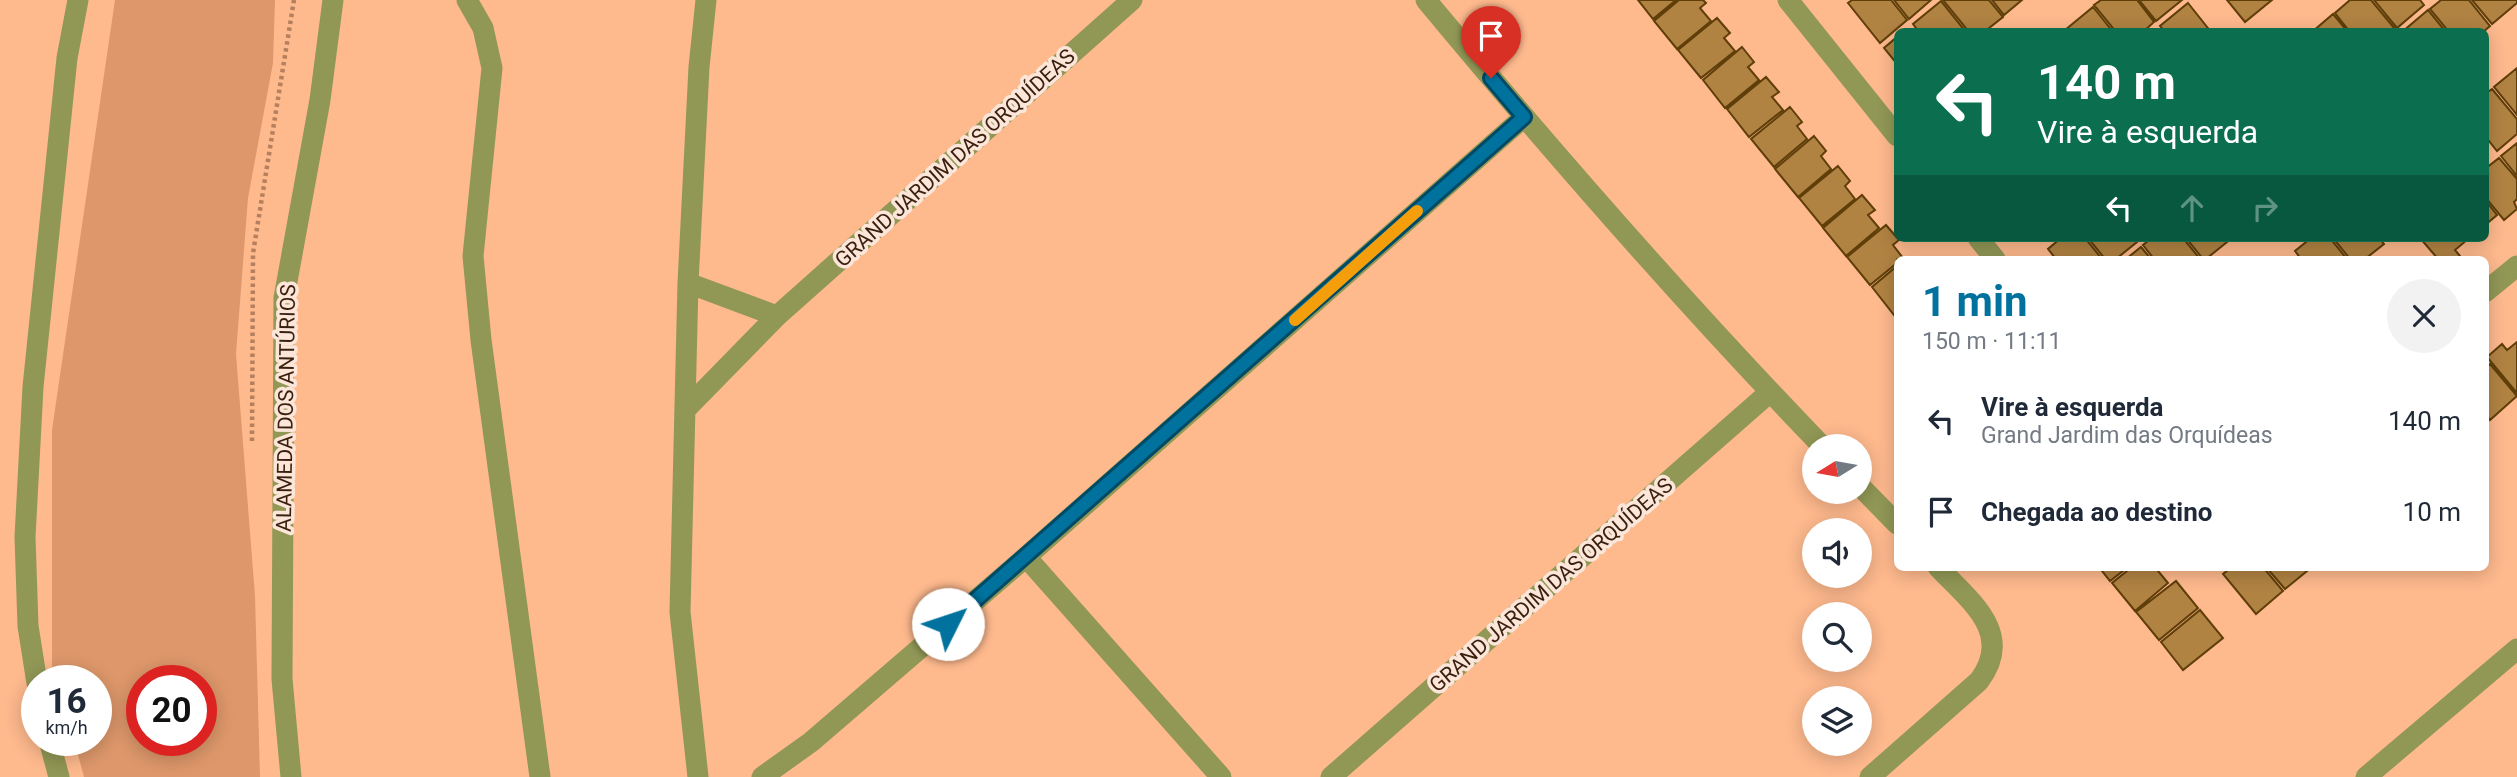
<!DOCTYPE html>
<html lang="pt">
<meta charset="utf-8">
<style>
body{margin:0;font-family:Roboto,sans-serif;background:#f2f2f3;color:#1f2937;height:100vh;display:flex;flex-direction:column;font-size:26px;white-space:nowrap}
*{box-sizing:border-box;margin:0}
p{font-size:23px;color:#747a83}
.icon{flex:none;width:38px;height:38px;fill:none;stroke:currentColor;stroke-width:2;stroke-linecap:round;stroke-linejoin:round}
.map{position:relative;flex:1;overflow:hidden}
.drawer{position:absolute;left:1894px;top:256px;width:595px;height:315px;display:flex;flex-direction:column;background:#fff;border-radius:10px;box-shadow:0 4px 18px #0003}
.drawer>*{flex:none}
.guide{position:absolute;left:1894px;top:28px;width:595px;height:214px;border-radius:10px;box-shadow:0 4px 18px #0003;background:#0b6e4f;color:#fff;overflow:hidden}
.needle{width:46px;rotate:259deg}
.fabs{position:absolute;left:1802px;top:434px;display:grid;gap:14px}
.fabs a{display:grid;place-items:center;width:70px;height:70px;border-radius:50%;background:#fff;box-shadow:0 4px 18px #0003;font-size:35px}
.speed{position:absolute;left:21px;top:665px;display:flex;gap:14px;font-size:35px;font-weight:700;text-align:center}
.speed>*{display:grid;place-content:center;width:91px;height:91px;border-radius:50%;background:#fff;box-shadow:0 4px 18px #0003;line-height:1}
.speed small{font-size:18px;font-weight:400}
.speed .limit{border:10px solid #d22;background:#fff;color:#111}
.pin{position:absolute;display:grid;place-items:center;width:60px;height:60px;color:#fff;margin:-72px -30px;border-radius:50% 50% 50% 0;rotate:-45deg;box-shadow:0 0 7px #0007}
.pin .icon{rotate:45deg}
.me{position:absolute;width:77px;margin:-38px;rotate:49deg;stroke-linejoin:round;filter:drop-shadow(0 0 5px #0008)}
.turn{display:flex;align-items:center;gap:24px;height:147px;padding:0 28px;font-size:32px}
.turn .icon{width:91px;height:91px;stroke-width:2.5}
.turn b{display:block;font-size:49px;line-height:60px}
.lanes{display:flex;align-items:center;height:66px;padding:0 28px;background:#0003;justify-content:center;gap:35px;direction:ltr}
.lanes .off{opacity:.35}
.round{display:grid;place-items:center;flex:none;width:74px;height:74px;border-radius:37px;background:#f2f2f3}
.head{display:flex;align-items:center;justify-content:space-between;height:119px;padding:0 28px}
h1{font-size:42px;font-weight:700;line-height:52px;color:#00729d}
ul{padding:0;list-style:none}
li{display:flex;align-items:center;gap:21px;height:91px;padding:0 28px}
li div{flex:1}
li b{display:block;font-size:26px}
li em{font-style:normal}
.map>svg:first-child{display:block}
.green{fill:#dd976a;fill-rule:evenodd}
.building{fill:#b18343;stroke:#5f3e09;stroke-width:2}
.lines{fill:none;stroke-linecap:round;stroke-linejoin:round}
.path{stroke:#b6805e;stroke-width:4.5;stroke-dasharray:3.5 3.5;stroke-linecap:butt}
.minor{stroke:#919755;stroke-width:21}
.route-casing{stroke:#004a66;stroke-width:18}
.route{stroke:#00729d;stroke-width:12}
.slow{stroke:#f59e0b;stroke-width:12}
.labels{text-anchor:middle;stroke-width:7;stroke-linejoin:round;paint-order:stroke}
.street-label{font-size:21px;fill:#391f0d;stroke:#fce6d9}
</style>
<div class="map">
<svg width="2517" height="777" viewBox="0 0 2517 777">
<rect width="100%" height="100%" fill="#feb98d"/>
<path class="green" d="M115,0H275L273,63L248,198L236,354L255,596L260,777H84L74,740H96V681H57L52,666V430ZM142,681H201V740H142Z"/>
<path class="building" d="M1638,0H1676L1653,19Z
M1679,0H1703L1706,3L1700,8L1711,21L1677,49L1654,21Z
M1852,0H1891L1907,20L1880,43L1848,3Z
M1894,0H1931L1909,19Z
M1943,0H1989L2003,17L1984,32H1969Z
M1992,0H2022L2004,15Z
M2101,0H2137L2154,22L2143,32H2116L2094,5Z
M2139,0H2182L2156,21Z
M2227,0H2272L2245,22Z
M2350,0H2371L2395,29L2392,32H2350L2335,13Z
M2374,0H2420L2424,5L2397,28Z
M2441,0H2469L2490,26L2483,32H2449L2430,9Z
M2472,0H2517V3L2492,24Z
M1941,1L1966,32H1919L1913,24Z
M2188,3L2211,32H2165L2160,26Z
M2093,7L2113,32H2067L2065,30Z
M2428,10L2446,32H2402Z
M2333,14L2348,32H2312Z
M1717,18L1730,33L1724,38L1735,51L1701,78L1678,50Z
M1897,37V64L1884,48Z
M1742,47L1754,62L1748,67L1759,80L1725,108L1703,80Z
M2517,68V115L2494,87Z
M1766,77L1779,92L1772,97L1783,110L1749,137L1727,109Z
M2492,89L2517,119V134L2497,151L2485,136V94Z
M1790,107L1802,122L1797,126L1807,139L1774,167L1751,139Z
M1814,136L1826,151L1821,156L1831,169L1798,197L1775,169Z
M2517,143V176L2501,156Z
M2499,158L2517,179V199L2514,202L2517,209L2504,220L2485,197V169Z
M1838,166L1850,181L1845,186L1855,199L1822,226L1799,198Z
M1862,195L1875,210L1868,215L1879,228L1846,256L1823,228Z
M2485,200L2497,215L2485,225Z
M1886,225L1899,240L1893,245L1903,258L1897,259V263L1870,285L1847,257Z
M2061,238H2085L2102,259H2056L2048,249Z
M2088,238H2134L2137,242L2116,259H2105Z
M2152,238H2183L2200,259H2154L2143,245Z
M2186,238H2232L2206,259H2203Z
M2311,238H2330L2347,259H2301L2295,251Z
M2333,238H2379L2384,244L2365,259H2350Z
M2420,238H2467L2468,239L2455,250L2460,256L2456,259H2438Z
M2141,247L2151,259H2126Z
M1897,266V312L1894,315L1872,287Z
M2517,342V393L2487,357L2502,344L2507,350Z
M2490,364L2517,396L2490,420L2485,414V368Z
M2099,567H2128L2110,581Z
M2132,567H2163L2158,571L2168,583L2135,611L2112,583Z
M2232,567H2263L2283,591L2256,614L2223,574Z
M2266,567H2312L2285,589Z
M2176,581L2198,608L2159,640L2136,612Z
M2200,610L2223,638L2183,670L2161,642Z"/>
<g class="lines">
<path class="path" d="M252,441L253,253L294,0"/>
<path class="minor" d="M467,0L483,28L492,68L473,256L481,340L540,777
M1426,0C1553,153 1684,303 1822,446
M1788,0L1897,136
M1978,238L1995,259
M688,283L777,316
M2485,292L2517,266
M685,410L777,316L1132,0
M1860,486L1897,524
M1026,557L1221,777
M37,683L28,626L25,537L33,387L67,58L78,0
M49,740L59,777
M291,777L282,679L284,298L320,100L333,0
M698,777L680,612L688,283L699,67L706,0
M762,777L811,742L1026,557L1524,117
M1331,777L1770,392
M1870,777L1979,681C2015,633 1970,601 1938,567
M2366,777L2517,649"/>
</g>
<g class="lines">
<g class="route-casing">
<path id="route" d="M948,624L1524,117L1491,78"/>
</g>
<use href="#route" class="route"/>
<path class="slow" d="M1295,320L1417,211"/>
</g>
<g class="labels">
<g class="street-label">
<text transform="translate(955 158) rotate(-42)" y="7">GRAND JARDIM DAS ORQUÍDEAS</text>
<text transform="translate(286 408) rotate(-89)" y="7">ALAMEDA DOS ANTÚRIOS</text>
<text transform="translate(1551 585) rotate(-41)" y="7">GRAND JARDIM DAS ORQUÍDEAS</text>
</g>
</g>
</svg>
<div class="fabs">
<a><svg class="needle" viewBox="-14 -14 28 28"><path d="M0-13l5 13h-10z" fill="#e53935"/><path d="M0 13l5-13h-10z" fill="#747a83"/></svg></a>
<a><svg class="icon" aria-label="sound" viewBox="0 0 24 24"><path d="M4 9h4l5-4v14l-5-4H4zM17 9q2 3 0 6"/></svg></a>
<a><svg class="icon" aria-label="search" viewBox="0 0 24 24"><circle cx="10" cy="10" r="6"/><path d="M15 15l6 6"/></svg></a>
<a><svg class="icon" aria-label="layers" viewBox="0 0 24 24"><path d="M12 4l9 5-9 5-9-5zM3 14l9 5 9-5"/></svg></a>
</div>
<div class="speed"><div>16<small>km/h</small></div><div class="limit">20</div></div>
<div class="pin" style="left:1491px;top:78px;background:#d93025"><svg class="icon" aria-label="arrive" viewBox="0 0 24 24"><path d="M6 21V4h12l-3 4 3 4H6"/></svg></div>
<svg class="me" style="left:948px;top:624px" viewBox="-20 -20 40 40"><circle r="19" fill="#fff"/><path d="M0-13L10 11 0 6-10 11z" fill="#00729d"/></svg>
<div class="guide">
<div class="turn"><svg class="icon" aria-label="left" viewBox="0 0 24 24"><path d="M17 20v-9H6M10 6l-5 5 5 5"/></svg><div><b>140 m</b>Vire à esquerda</div></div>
<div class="lanes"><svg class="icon" aria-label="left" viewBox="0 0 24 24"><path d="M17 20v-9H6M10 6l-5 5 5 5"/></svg><svg class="icon off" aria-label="ahead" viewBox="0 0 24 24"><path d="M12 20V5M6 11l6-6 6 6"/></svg><svg class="icon off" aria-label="right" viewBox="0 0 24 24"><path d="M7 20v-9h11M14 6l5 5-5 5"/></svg></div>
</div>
<section class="drawer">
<div class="head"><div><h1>1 min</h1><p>150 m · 11:11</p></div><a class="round"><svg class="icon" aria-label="close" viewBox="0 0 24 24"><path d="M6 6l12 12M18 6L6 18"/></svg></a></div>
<ul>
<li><svg class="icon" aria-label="left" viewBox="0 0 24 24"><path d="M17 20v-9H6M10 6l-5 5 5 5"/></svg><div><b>Vire à esquerda</b><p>Grand Jardim das Orquídeas</p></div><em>140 m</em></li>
<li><svg class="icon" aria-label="arrive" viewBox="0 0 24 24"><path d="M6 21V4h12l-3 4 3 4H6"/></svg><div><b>Chegada ao destino</b></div><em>10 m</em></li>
</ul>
</section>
</div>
